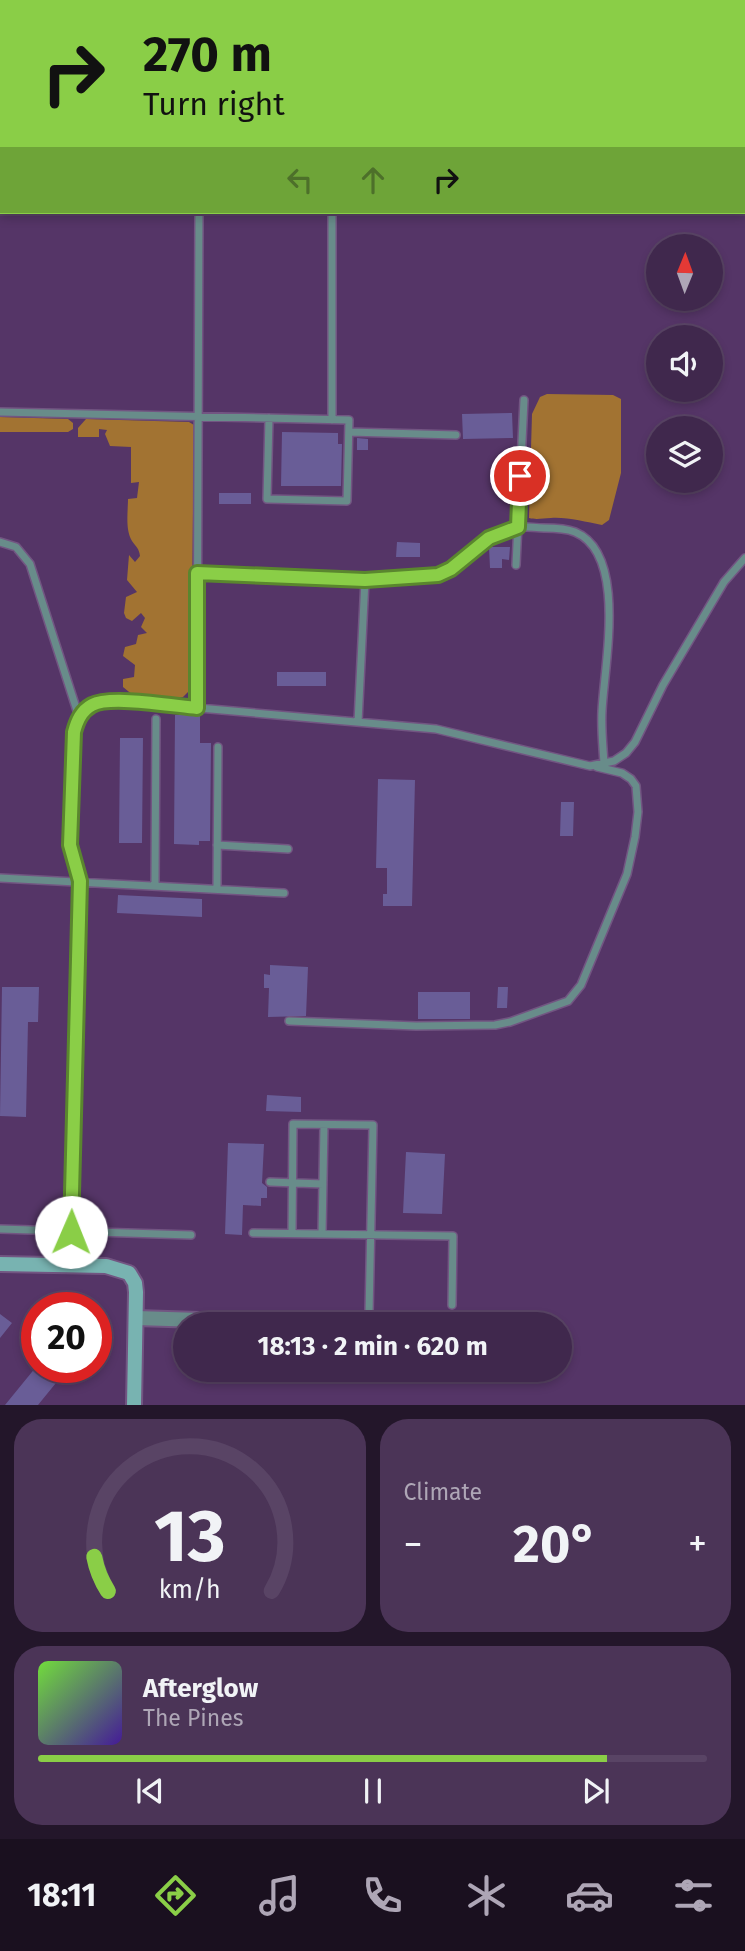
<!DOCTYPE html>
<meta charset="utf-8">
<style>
:root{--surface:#40284d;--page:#4b3457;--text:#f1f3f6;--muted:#aea6b6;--line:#594465;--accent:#8ace47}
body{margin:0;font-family:"Fira Sans",sans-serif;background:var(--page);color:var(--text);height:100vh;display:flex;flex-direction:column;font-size:26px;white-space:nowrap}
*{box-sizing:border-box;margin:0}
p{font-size:23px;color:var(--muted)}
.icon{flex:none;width:38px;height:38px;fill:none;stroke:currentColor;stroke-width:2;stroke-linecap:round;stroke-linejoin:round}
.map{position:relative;height:1405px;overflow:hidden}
.panel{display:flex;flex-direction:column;gap:14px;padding:14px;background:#23162a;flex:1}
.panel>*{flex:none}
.guide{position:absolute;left:0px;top:0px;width:746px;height:214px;box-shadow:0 4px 10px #0003,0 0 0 2px var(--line);background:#8ace47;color:#111;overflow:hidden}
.needle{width:46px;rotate:1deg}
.controls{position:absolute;left:646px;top:234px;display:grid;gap:14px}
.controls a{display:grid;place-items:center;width:77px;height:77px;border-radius:50%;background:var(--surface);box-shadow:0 4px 10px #0003,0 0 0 2px var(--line);font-size:35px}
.speed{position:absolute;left:21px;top:1292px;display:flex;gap:14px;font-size:35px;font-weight:700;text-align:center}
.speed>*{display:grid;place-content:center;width:91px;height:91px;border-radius:50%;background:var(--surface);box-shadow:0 4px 10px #0003,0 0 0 2px var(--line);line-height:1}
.speed .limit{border:10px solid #d22;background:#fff;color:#111}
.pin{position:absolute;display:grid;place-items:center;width:60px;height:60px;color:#fff;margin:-30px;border:4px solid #fff;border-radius:50%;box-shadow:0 2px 7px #0007}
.me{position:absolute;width:77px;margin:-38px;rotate:1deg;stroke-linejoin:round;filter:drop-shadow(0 0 5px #0008)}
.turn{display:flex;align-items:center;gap:24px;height:147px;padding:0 28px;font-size:32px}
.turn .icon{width:91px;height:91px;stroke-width:2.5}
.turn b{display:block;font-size:49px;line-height:60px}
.lanes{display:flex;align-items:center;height:66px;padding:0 28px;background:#0003;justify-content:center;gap:35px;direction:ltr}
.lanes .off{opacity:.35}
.big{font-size:52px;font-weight:700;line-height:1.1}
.panel .card{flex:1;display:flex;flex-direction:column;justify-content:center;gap:10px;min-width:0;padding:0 24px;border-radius:28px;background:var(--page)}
.panel .dial{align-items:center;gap:0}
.dial svg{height:182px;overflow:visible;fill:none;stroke:var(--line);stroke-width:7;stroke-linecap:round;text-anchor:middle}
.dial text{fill:var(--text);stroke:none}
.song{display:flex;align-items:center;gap:21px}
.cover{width:84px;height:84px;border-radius:10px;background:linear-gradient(135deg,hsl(100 70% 55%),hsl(260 70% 35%))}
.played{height:7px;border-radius:4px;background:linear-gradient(90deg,var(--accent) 85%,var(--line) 85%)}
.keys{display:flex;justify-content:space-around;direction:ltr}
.heat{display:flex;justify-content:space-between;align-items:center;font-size:38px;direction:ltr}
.panel .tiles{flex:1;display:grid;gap:14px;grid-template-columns:1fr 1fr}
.card:last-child{grid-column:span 2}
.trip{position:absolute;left:173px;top:1312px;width:399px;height:70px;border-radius:35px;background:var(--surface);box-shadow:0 4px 10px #0003,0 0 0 2px var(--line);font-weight:700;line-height:70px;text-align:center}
.tabs{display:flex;height:112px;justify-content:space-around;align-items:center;background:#1a101f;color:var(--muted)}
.tabs .icon{width:49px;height:49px}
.tabs .current{color:var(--accent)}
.tabs b{font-size:32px;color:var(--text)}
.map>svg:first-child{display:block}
.forest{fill:#a27332}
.building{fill:#695d97}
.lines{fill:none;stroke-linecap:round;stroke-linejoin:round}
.lane-casing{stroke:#725582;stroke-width:10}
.street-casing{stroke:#725582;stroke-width:18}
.secondary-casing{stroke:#725582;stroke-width:18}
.lane{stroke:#688c8a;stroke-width:7}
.street{stroke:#688c8a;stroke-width:14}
.secondary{stroke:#78b3b1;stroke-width:14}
.route-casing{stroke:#5a862e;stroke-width:18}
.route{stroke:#8ace47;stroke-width:12}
</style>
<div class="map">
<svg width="745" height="1405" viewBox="0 0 745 1405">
<rect width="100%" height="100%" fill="#553567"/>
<path class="forest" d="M547,394l66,1 8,4v74l-12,47 -7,5c-17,-3 -34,-8 -51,-7 -9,0 -13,2 -22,0l3,-104 8,-17z
M0,417l68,2 5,4v6l-5,3h-68z
M86,419l103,3 5,3 -3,264 -8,8 -14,2 -35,-3 -11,-9v-8l11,-2 1,-12 -12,-9 2,-9 11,-3 2,-9 9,-2 -6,-6 4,-9 -4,-5 -9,8 -6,-3 -2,-5 2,-16 11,-5 -10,-12 2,-25 6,7 5,-6c-1,-8 -4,-9 -8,-15 -7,-11 -4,-30 -4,-42l9,-1 2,-16 -8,1v-36l-21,-1 -5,-12 2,-4 -8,-1v8h-21v-9z"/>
<path class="building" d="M512,413l1,25 -50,1 -1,-25z
M282,432l56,1v11h4l-1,42h-60z
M357,438l11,1v11h-11z
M219,493h32v11h-32z
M397,542l23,1v14h-24z
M489,547h21l-1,13 -7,-1v9h-12z
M277,672h49v14h-49z
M175,715h25v28h11l-1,98h-11v4l-25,-1z
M120,738h23l-1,105h-23z
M378,779l37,1 -3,126h-29v-12h4v-26h-11z
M561,802h13l-1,34h-13z
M118,895l84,4v18l-85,-4z
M270,965l38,2 -2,49 -38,1 1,-29h-5v-14l6,1z
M2,987h37l-1,35h-10l-2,95 -26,-1z
M498,987h10l-1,21h-10z
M418,992h52v27h-52z
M267,1095l34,2v15l-35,-1z
M228,1143l36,1 -2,39 5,4v11h-6v8l-18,-1 -1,30 -17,-1z
M406,1152l39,2 -3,60 -39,-1z
M0,1314l12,9 -12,15z
M36,1367h33l-31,38h-33z"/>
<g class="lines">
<g class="lane-casing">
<path id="lane" d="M225,0l1,2
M42,2v-2
M258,2l2,-2
M0,12h2
M0,412c116,2 233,6 349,8l-2,81 -80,-2 2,-81
M332,420v-208
M349,432l107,3
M0,542l16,5 14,17 49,153
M516,565l8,-165
M197,574c64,1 128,8 192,5 15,-1 32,0 47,-3 30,-7 47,-44 81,-49 9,-1 18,1 27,1 10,0 21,0 31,4 53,22 29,134 27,179 -1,18 1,35 2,53
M197,708l2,-496
M358,722l7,-142
M217,845l71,4
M0,878l284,15
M155,885l1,-166
M217,889l1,-142
M289,1021l127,5 79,-1 15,-3 58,-21 13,-16 46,-111 8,-37 3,-25 -2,-26 -5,-7 -9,-6 -25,-6
M270,1182l53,2
M0,1229l191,6
M71,1232l9,-351 -10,-36 4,-113c5,-19 15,-28 34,-32l328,29 154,37 24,-5 12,-8 9,-11 28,-57 61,-103 21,-24
M253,1233l200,3 -1,69
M292,1233l1,-109 80,1 -4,189 -6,7 -7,3
M322,1234l2,-109"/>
</g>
<g class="street-casing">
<path id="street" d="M136,1318l220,7"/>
</g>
<g class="secondary-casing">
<path id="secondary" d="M0,1264l106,2 23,7 6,10 1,9 -2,113"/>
</g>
<use href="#lane" class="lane"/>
<use href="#street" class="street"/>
<use href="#secondary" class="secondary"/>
</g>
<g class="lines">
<g class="route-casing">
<path id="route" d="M71,1232l9,-351 -10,-36 4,-113c3,-11 7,-21 18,-27 18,-10 82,1 105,3v-135l168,7 73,-5 13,-6 38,-31 29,-11 2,-51"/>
</g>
<use href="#route" class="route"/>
</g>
</svg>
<div class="controls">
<a><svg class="needle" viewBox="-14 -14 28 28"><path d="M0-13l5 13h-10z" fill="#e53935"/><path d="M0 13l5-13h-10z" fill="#aea6b6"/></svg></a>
<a><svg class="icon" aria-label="sound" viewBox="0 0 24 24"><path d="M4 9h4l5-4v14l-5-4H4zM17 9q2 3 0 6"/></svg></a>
<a><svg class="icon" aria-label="layers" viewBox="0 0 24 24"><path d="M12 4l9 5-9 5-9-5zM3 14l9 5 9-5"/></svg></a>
</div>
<div class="speed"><div class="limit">20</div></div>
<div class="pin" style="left:520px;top:476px;background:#d93025"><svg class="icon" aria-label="arrive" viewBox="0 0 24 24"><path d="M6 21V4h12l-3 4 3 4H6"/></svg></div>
<svg class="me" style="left:71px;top:1232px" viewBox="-20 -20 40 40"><circle r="19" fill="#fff"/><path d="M0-13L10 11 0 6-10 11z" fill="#8ace47"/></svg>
<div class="trip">18:13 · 2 min · 620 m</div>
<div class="guide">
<div class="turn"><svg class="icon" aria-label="right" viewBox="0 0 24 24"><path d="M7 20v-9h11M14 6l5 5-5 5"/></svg><div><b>270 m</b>Turn right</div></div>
<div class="lanes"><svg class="icon off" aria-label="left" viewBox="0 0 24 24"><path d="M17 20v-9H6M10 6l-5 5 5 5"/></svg><svg class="icon off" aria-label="ahead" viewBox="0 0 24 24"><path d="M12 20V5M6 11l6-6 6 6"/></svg><svg class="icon" aria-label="right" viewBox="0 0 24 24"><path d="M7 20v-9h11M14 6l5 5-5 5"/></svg></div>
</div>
</div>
<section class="panel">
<div class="tiles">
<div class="card dial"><svg viewBox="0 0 100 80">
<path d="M14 69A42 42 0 1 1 86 69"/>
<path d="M14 69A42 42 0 0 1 8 54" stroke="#8ace47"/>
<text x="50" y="56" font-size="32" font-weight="700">13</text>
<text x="50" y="72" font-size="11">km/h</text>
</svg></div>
<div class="card"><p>Climate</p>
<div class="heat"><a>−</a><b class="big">20°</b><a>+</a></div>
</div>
<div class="card">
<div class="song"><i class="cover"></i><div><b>Afterglow</b><p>The Pines</p></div></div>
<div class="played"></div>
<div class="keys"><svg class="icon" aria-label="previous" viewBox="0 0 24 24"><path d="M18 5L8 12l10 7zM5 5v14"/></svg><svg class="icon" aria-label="pause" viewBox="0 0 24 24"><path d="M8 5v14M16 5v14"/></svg><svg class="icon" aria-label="next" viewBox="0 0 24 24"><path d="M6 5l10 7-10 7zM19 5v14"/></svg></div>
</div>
</div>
</section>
<nav class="tabs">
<b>18:11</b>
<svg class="icon current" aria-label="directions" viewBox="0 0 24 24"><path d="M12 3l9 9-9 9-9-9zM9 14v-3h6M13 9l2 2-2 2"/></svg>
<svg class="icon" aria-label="music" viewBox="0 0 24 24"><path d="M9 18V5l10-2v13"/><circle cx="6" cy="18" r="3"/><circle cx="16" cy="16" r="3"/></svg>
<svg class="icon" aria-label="phone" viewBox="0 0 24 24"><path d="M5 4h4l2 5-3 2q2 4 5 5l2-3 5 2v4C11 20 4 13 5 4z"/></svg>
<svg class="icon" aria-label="climate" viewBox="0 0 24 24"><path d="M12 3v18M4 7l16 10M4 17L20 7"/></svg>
<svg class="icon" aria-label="car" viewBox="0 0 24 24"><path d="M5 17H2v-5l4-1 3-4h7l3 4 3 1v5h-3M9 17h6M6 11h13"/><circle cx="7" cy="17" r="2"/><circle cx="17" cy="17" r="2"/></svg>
<svg class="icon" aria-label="filters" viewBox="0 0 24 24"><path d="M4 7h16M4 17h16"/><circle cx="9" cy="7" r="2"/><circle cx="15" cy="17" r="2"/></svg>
</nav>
